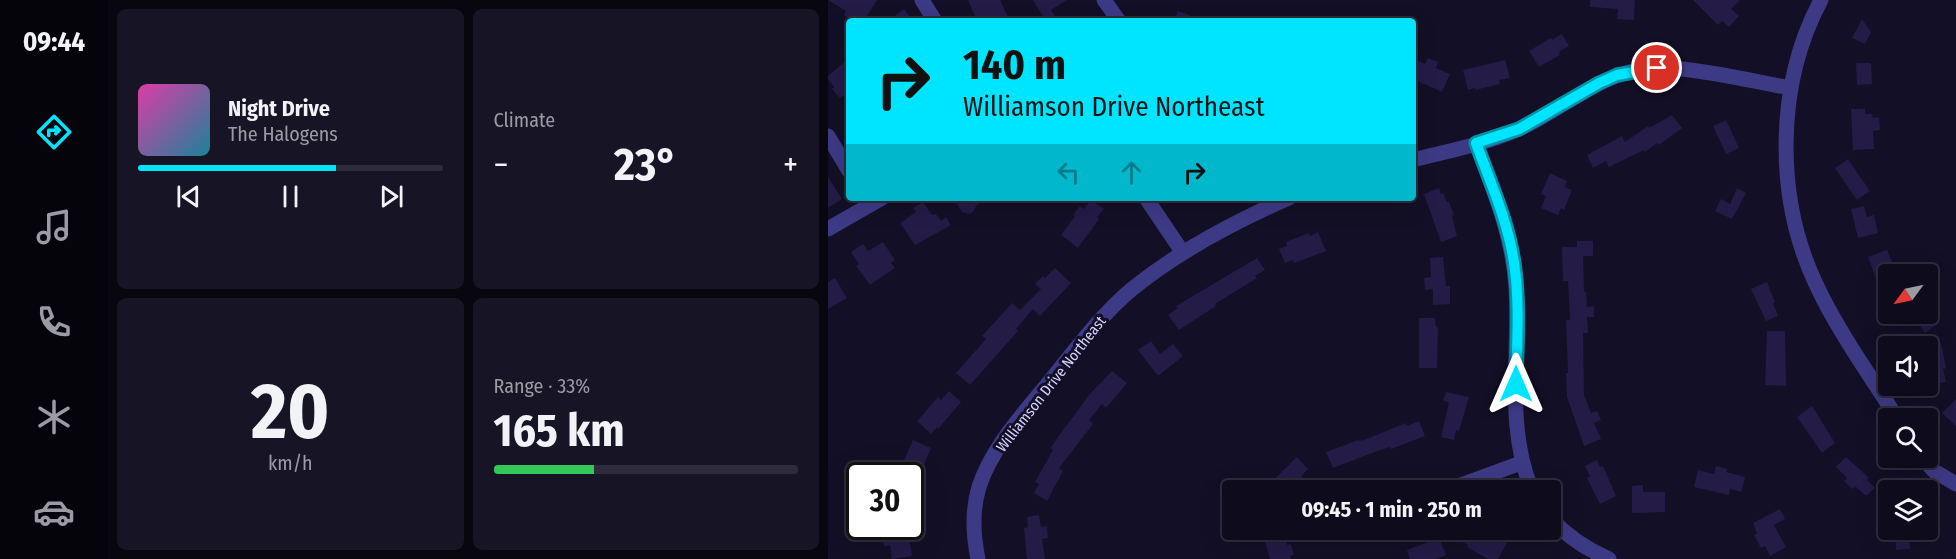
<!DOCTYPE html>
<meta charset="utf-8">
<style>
:root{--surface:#0e0b1c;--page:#171425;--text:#f1f3f6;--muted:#9b9ba3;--line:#2e2b3b;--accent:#00e5ff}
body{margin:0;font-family:"Fira Sans Condensed",sans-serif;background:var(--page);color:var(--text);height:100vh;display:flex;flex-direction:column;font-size:22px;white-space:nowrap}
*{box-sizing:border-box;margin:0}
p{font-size:20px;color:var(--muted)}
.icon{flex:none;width:33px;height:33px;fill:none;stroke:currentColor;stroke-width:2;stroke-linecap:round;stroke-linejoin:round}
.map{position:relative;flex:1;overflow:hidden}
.details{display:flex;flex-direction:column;gap:9px;padding:9px;background:#08060f;width:720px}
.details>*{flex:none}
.guide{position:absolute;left:18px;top:18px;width:570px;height:183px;border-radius:6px;box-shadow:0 6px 24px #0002,0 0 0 2px var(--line);background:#00e5ff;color:#111;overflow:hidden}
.needle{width:39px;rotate:237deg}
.fabs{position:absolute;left:1050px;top:264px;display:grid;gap:12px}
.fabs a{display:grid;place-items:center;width:60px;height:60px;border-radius:6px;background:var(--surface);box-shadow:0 6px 24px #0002,0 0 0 2px var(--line);font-size:30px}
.speed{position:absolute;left:18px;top:462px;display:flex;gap:12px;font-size:30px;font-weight:700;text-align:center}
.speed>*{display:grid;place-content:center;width:78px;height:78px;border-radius:50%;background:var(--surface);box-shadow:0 6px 24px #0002,0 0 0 2px var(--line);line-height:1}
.speed .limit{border:3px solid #111;border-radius:9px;background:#fff;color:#111}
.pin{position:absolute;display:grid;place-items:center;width:51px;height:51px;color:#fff;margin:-26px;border:3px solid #fff;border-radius:50%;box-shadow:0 2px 6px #0007}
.me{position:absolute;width:66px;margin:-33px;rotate:0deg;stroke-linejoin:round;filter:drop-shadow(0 0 4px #0008)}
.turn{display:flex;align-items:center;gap:21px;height:126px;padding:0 18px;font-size:27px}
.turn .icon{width:78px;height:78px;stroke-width:2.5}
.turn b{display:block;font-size:42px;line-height:51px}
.lanes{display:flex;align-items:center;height:57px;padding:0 18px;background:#0003;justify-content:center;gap:30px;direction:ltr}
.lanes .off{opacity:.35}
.big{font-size:45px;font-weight:700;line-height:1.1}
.details .tile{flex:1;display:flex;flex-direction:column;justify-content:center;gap:9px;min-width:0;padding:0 21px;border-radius:9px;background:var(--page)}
.details .dial{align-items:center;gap:0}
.dial b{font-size:78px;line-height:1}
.song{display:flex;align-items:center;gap:18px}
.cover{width:72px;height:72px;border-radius:9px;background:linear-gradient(135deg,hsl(320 70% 55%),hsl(190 70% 35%))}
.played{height:6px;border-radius:3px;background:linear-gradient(90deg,var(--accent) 65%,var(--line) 65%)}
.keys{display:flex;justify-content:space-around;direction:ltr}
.heat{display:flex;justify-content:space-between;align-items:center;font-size:33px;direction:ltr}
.charge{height:9px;border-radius:4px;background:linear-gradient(90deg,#34c759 33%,var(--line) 0)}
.details .tiles{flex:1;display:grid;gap:9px;grid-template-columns:repeat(2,1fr)}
.trip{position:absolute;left:394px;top:480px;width:339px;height:60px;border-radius:6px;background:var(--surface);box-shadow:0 6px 24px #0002,0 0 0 2px var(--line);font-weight:700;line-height:60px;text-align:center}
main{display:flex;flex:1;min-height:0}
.menu{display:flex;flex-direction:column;width:108px;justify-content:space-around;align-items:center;background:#06040b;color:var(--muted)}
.menu .icon{width:42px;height:42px}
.menu .on{color:var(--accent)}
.menu b{font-size:27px;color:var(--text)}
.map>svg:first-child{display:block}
.building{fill:#241b47}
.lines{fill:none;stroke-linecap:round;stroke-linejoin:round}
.minor{stroke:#3d3a85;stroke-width:15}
.route-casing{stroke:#0095a6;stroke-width:15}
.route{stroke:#00e5ff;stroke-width:10}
.labels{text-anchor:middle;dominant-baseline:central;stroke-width:6;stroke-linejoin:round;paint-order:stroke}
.street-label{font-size:15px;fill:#d9d4ff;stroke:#130f26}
</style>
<main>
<nav class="menu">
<b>09:44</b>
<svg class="icon on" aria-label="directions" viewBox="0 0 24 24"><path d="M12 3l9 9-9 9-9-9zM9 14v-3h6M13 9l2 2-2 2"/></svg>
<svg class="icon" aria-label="music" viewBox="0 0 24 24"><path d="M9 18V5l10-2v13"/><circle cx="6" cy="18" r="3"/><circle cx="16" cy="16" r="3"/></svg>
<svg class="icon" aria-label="phone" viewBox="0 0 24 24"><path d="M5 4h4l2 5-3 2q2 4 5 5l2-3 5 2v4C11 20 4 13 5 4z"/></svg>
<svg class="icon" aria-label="climate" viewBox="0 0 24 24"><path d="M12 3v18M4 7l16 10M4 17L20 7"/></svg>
<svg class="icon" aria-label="car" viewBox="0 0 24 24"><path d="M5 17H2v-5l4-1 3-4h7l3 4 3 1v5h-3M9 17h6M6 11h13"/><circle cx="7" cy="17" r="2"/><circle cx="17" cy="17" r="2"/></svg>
</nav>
<section class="details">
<div class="tiles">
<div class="tile">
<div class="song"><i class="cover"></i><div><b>Night Drive</b><p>The Halogens</p></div></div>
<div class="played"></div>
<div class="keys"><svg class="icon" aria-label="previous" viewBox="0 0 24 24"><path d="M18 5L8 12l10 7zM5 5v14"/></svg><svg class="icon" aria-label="pause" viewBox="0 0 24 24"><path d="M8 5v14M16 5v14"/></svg><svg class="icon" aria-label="next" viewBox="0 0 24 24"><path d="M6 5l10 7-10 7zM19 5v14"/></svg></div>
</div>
<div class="tile"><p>Climate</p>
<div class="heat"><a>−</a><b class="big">23°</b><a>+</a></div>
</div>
<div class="tile dial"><b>20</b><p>km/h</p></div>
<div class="tile"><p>Range · 33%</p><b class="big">165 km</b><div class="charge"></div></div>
</div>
</section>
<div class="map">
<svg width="1128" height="559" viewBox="0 0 1128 559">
<rect width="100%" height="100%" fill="#130f26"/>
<path class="building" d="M0,0h49l-13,21h-11l-9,-6 2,-4z
M140,0h32l8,17 -9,4h-22z
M205,0h34l-16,10 7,11h-12z
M762,0h45l-1,20 -17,-1 1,-10 -28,-2z
M865,0h47l-9,9 8,7 -10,11 -7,-6 -4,4z
M76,9l9,12h-25z
M350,11l25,9v1h-29z
M1034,19l9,13 -6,12 -13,-6z
M734,34l7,12 -10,6 1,3 -21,12 -10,-16 22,-13 1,2z
M21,58v33l-9,7 -8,-9 2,-2 -6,-8v-3z
M585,58l12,6 3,-6 10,4 -2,6 14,6 -8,18 -29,-13z
M677,60l5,18 -11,2 1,4 -25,6v-2l-7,2 -5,-20z
M1028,63h15l1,21 -15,1z
M1023,109h14v5h7l1,4 6,-1 1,13 -7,1 1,18 -21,1z
M844,115l10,13 -23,17 -2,-2 -12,9 -1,-2 -35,17 -3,-6 -13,7 -6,-13 35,-19 3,6 23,-16 1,2z
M898,120l13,28 -13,6 -13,-28z
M1020,159l22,32 -13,9 -22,-32z
M722,173l17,8 -2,6 7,3 -8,20 -3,-2 -3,7 -17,-7 5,-12 -5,-2z
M0,177l14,22 -14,9z
M611,188l2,6 2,-1 4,9h2l5,13 -2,1 5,20 -16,6 -17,-48z
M909,188l9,5 -14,26 -17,-8 6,-12 9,5z
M132,198h27l-11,8 -2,5 -4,3 -8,-2 -7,-11z
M263,200l13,9 -7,8 2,2 -21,29 -17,-13 14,-19 -2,-1 7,-9 4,3z
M95,202l9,13 4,-1 5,7 5,-4 5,8 -36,20 -15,-22 16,-11 -3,-4z
M1036,206l3,11 7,-2 4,18 -20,5 -7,-29z
M490,232l8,19 -32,12 -1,-3 -8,3 -6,-14 8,-3 -1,-4 23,-9 1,3z
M749,241h16v15h-10l1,36 2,-1 1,16 7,-1v11h-7l1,16h-5l1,62 7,18 6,-2 4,9 -7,3 7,16 -17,7 -17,-49 -1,-24h2l-2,-53h4l-2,-39h-5l-1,-34h15z
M55,242l12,18 -4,3 4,5 -25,17 -14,-19 3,-2 -8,-12 12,-8 5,7z
M1059,250l10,24h-9v14l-7,3 -13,-34z
M615,257l3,29h4v18l-17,1v-16l-8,1 -1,-12 7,-1 -1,-19z
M429,258l8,12 -10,6 2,2 -42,26 1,2 -37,24 -11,-15 10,-7 -2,-2z
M227,268l16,15 -31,33 -7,-7 -17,20 2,2 -48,54 -14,-12 30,-34 -4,-3 30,-33 8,7 21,-21 -6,-5 8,-8 2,2z
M7,278l12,20 -19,11v-27z
M939,282l8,20 -2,1 5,13 -12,5 -15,-32z
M1084,314h21l6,9 -14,10z
M591,318h16l1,9h2l-1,41h-18z
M939,331h18l1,55 -21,-1z
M323,341l9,13 13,-10 10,12 -25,20 -20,-26z
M1113,343l5,25 -3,1 3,13 -17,4 -1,-40z
M284,371l15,12 -21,25 -4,-4 -13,16 4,4 -34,44 4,3 -16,30 -13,-8 5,-9 -4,-2 18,-32 -3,-2 39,-53z
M121,391l12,11 -23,27 -1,-2 -6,7 -14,-13 21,-24 3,3z
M618,392l23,5 -10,34 -3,-1 -2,10 -13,-3 8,-35 -6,-1z
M1128,399v27l-14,-13z
M984,406l23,37 -13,10 -25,-36z
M591,421l6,15 -34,13 -1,-2 -10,3 -47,18 -7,-16 32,-12 1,1 5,-1 42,-17 1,3z
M85,440l18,8 -12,28h-22z
M469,457l11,12 -7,7 2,2 -13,12h-27z
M1018,457l23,21 -2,2 8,8 -9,8 -11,-10 -3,3 -8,-8 3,-3 -11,-11z
M769,460l3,7 3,-1 13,30 -16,8 -13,-26 3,-2 -5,-10z
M888,466l11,3 -1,3 19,5 -4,15 -11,-3 -1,6 -35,-8 4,-17 16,4z
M815,485v7h22v20l-33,1v-27z
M952,509l5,10 -11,6 12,22 -16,9 -5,-10 -4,2 -7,-13 3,-1 -4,-11z
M211,515l2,12 6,-1 1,12 -6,1 3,20h-18l-3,-31 4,-1 -1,-10z
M59,526h20l5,30 -20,3 -2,-14 -6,1 -2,-11 6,-1z
M441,530h14l4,15 4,-1 3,11 -4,1 1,3h-21l-6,-21 7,-2z
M637,530h22l10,5 -2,2 12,6 -9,16h-10l-21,-12 1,-2 -9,-5z
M1067,530h14l1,19 -14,1z
M611,538l7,17 -11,4h-25l-3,-9z"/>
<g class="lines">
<path class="minor" d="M94,0l13,21
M276,0l15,21
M993,0c-45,84 -46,196 -6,282 22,48 54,92 82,136
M0,136l21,35
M648,143c18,48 37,94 40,145 4,67 -11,139 16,202
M585,160c35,-9 73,-16 106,-31 40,-18 74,-50 118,-59 42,-8 111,11 154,18
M318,198l37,55
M0,229l54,-31
M1094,458l12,13 22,13
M619,490l74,-27
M723,519c17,18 35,30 58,40
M150,559c-5,-24 -6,-49 1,-72 13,-40 45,-74 71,-106 26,-32 50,-65 82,-92 47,-38 102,-67 157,-91"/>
</g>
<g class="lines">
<g class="route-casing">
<path id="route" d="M688,384c1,-40 4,-82 -2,-121 -6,-42 -24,-81 -38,-120l43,-14 80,-46 18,-8 40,-7"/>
</g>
<use href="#route" class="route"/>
</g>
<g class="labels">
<g class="street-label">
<text transform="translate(223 384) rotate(-52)">Williamson Drive Northeast</text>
</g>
</g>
</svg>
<div class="fabs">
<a><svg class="needle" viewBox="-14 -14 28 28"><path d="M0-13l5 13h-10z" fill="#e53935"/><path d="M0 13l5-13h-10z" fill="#9b9ba3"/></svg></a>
<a><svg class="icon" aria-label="sound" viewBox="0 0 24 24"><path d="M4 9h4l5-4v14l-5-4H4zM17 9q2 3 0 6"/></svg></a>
<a><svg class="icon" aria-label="search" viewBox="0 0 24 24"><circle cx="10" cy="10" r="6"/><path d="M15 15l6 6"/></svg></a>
<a><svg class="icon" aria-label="layers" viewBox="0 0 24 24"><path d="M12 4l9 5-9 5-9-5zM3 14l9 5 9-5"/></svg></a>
</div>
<div class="speed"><div class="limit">30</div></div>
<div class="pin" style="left:829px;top:68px;background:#d93025"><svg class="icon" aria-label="arrive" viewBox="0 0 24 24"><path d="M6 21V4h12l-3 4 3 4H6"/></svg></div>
<svg class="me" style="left:688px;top:384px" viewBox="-20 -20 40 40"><path d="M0-17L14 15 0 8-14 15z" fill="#00e5ff" stroke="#fff" stroke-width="4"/></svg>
<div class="trip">09:45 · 1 min · 250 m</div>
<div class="guide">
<div class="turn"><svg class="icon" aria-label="right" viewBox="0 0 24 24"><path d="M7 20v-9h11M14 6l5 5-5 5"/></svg><div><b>140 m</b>Williamson Drive Northeast</div></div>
<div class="lanes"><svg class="icon off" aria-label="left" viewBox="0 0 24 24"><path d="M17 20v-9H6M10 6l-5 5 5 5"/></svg><svg class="icon off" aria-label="ahead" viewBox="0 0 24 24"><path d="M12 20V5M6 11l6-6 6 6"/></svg><svg class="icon" aria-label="right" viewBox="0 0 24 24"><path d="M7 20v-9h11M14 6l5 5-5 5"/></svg></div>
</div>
</div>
</main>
